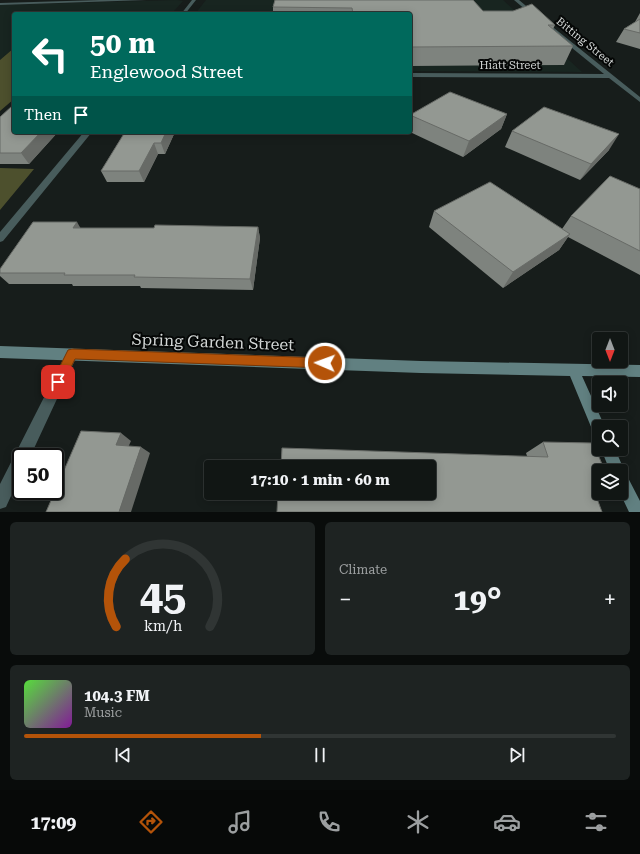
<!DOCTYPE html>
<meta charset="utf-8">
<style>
:root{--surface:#111614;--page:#1e2322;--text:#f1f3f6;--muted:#9c9fa0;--line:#303534;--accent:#b45309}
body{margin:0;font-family:"Roboto Serif",serif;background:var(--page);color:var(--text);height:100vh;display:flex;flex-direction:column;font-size:15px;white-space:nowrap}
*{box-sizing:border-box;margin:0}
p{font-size:13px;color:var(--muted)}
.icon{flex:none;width:22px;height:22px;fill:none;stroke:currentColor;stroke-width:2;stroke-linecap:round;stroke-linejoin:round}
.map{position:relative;height:512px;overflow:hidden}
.details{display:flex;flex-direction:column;gap:10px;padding:10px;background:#090c0b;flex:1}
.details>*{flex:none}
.guide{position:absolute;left:12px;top:12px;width:400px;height:122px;border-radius:4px;box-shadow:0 2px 10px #0003,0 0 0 1px var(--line);background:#00695c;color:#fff;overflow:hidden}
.needle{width:26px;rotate:180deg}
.controls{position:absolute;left:592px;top:332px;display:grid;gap:8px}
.controls a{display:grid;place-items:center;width:36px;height:36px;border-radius:4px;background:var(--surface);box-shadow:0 2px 10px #0003,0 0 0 1px var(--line);font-size:20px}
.speed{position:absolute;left:12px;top:448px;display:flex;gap:8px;font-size:20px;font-weight:700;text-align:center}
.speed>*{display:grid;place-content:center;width:52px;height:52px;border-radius:50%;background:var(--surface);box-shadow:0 2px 10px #0003,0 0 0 1px var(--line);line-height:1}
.speed .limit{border:2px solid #111;border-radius:6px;background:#fff;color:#111}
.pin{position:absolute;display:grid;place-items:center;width:34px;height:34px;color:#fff;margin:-17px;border-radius:8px;box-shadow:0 2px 6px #0006}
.me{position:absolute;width:44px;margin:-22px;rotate:272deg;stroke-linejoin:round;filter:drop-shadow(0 0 3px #0008)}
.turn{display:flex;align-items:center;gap:14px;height:84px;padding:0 12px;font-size:18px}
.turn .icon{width:52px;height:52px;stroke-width:2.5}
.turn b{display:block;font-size:28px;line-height:34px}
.then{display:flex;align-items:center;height:38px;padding:0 12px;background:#0003;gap:8px;font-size:15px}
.big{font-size:30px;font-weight:700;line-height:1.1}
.details .widget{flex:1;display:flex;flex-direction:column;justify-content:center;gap:6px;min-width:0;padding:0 14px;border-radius:6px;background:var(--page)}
.details .dial{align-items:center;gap:0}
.dial svg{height:104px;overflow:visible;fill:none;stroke:var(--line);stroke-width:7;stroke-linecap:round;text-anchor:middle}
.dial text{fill:var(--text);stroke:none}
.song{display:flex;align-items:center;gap:12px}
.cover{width:48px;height:48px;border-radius:6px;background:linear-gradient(135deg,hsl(110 70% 55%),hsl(290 70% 35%))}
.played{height:4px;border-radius:2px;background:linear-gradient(90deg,var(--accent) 40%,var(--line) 40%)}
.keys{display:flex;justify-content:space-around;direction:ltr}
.heat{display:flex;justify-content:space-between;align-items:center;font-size:22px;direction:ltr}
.details .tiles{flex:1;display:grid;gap:10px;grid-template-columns:1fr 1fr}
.widget:last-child{grid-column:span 2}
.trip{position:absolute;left:204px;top:460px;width:232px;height:40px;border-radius:4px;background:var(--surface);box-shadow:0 2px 10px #0003,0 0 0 1px var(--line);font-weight:700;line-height:40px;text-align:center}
.dock{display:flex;height:64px;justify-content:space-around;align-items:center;background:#070908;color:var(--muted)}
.dock .icon{width:28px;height:28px}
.dock .selected{color:var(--accent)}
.dock b{font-size:18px;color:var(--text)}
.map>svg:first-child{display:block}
.built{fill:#182520}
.forest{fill:#4d502d}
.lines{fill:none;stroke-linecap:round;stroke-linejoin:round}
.street{fill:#485c5c;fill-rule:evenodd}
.secondary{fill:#618081;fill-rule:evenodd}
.wall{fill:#7e837e}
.shaded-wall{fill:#676a66}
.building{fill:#939892;stroke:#676a66}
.route{fill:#b45309;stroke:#753606}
.labels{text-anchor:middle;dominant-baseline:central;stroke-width:4;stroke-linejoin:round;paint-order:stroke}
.far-street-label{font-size:11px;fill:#d3d7d6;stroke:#050706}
.near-street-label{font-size:16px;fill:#d3d7d6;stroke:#050706}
</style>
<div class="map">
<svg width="640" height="512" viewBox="0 0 640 512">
<rect width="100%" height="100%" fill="#171d1b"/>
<path class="built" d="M177,0l6,1 -9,10h-117l-4,3h-39v34l-14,12v-55z
M206,0h297l79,72 -172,-1v-57h-215z"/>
<path class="forest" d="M57,11h57l-3,3h-58z
M14,48v51l-14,12v-51z
M0,168l34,1 -34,41z"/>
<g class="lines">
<path class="street" d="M100,0h47l-147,5v-2z
M192,0h4l-11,14h-4z
M514,0h5l18,15 -4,1z
M545,24h4l91,73v5l-31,-24 -199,-1v-4l194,1 -59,-48z
M84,132h8l-89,109 -3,1v-10z
M72,348l4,2 2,4 -2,4 -46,99h-9v17l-15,33 -6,2v-25l68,-134z"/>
<path class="secondary" d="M0,346l421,15 219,4v12l-58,-1 23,51h-6v9l-5,-2 -24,-58 -149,-3 -421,-15z
M601,449h14l10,23 15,29v11h-11l-9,-19 1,-22h-11z"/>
</g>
<path class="wall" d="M275,0l280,25 -2,4 20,17 -9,19 -154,1v-52h-137v-7z
M640,13v36l-24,-7 8,-13 11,-7z
M507,114l-6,15 -38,28 -53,-25v-17z
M0,117l14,15h44l-29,32h-29z
M512,131l97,19 -29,30 -75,-33z
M125,132h50l-10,22h-7l-14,28h-37l-6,-11z
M640,189v86l-72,-38 -9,13 -56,38 -74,-61 5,-16 128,18 9,-13z
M258,227l2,11 -7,52 -112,-2 -1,-2h-67l-1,-2h-63l-9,-8v-7l81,-41h73z
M543,442l56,29v19l-5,2 -67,-36 -1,-3z"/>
<path class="shaded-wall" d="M507,114l-6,15 -38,28 6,-16z
M41,132h17l-29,32 -8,-11z
M166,132h9l-10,22 -4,-11z
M619,134l-10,16 -29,30 11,-16z
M154,143l4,11 -14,28 -5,-11z
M77,222l7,12 -11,-6z
M258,227l2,11 -7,52 -3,-11z
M570,234l-11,16 -56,38 10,-16z
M121,433l10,8 -5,11 -10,-7z
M141,447l9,6 -19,59h-12z"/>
<path class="building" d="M275,0h198l10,11h30l19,-7 23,21h-7l25,21 -163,1v-33h-57l-1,-6 -79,-1z
M640,19v14l-16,-4z
M450,92l57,22 -38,27 -59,-26z
M12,106h2v26h27l-20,21h-21v-36z
M544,107l75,27 -28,30 -79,-33z
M125,132h41l-5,11h-7l-15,28h-38z
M610,176l30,13v62l-69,-35z
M490,182l80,52 -57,38 -79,-61z
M33,222h44l-4,6h81l1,-3 103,2 -8,52 -116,-2 1,-2h-71l1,-2h-65v-4z
M81,431l40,2 -5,12 25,2 -22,65h-73z
M543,442l50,1 12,28h-6v15l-7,-1 10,27h-325l1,-19h151v-26h-148l1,-19 266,9z"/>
<path class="route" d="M72,349l253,9 4,1 2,4 -2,4 -4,1 -250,-9 -13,27 -4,2 -4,-2 -2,-4 16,-32z"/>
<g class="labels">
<g class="far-street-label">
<text transform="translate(585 42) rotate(39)">Bitting Street</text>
<text x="510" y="65">Hiatt Street</text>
</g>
<g class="near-street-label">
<text transform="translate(213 342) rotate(2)">Spring Garden Street</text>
</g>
</g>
</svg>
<div class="controls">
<a><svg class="needle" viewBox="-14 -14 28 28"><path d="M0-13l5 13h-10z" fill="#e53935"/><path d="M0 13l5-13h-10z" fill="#9c9fa0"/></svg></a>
<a><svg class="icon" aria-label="sound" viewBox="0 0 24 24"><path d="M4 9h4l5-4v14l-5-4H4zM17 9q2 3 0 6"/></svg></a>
<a><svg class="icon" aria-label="search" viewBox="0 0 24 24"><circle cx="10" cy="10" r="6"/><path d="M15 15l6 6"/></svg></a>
<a><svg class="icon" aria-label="layers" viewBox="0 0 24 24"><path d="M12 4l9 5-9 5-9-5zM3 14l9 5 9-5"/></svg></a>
</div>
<div class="speed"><div class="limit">50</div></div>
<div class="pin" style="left:58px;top:382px;background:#d93025"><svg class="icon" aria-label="arrive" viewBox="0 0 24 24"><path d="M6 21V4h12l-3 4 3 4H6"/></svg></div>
<svg class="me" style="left:325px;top:363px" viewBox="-20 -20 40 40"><circle r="17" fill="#b45309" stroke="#fff" stroke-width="3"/><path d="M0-11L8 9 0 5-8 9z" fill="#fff"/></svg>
<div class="trip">17:10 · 1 min · 60 m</div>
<div class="guide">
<div class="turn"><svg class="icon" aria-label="left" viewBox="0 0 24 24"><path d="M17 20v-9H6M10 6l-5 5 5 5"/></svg><div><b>50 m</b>Englewood Street</div></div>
<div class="then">Then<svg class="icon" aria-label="arrive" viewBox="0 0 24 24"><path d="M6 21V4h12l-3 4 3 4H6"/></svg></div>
</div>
</div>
<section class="details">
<div class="tiles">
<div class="widget dial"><svg viewBox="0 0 100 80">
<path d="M14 69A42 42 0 1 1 86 69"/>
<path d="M14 69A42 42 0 0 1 21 17" stroke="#b45309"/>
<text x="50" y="56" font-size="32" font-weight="700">45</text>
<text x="50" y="72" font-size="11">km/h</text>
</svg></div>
<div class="widget"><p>Climate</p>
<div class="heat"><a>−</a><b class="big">19°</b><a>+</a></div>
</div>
<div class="widget">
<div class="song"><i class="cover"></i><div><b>104.3 FM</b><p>Music</p></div></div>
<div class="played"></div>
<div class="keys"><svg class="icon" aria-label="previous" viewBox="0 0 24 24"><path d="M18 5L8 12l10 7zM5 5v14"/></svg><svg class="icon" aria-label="pause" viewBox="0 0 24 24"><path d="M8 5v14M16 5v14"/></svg><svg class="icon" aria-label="next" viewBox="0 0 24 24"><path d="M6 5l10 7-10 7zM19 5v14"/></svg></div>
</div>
</div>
</section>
<nav class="dock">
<b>17:09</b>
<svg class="icon selected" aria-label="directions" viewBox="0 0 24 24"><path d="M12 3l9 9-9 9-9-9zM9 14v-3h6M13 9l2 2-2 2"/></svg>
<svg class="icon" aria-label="music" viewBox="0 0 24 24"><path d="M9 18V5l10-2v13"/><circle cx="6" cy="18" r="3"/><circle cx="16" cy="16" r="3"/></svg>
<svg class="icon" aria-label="phone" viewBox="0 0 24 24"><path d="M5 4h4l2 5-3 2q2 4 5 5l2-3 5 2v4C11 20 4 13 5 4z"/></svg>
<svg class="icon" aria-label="climate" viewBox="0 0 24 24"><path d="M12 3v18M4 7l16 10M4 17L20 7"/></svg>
<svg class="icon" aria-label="car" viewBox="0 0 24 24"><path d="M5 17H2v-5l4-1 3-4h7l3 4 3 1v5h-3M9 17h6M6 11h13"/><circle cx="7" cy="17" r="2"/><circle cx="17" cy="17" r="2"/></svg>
<svg class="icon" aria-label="filters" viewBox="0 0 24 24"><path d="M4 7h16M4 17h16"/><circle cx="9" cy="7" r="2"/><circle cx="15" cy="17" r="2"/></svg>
</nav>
